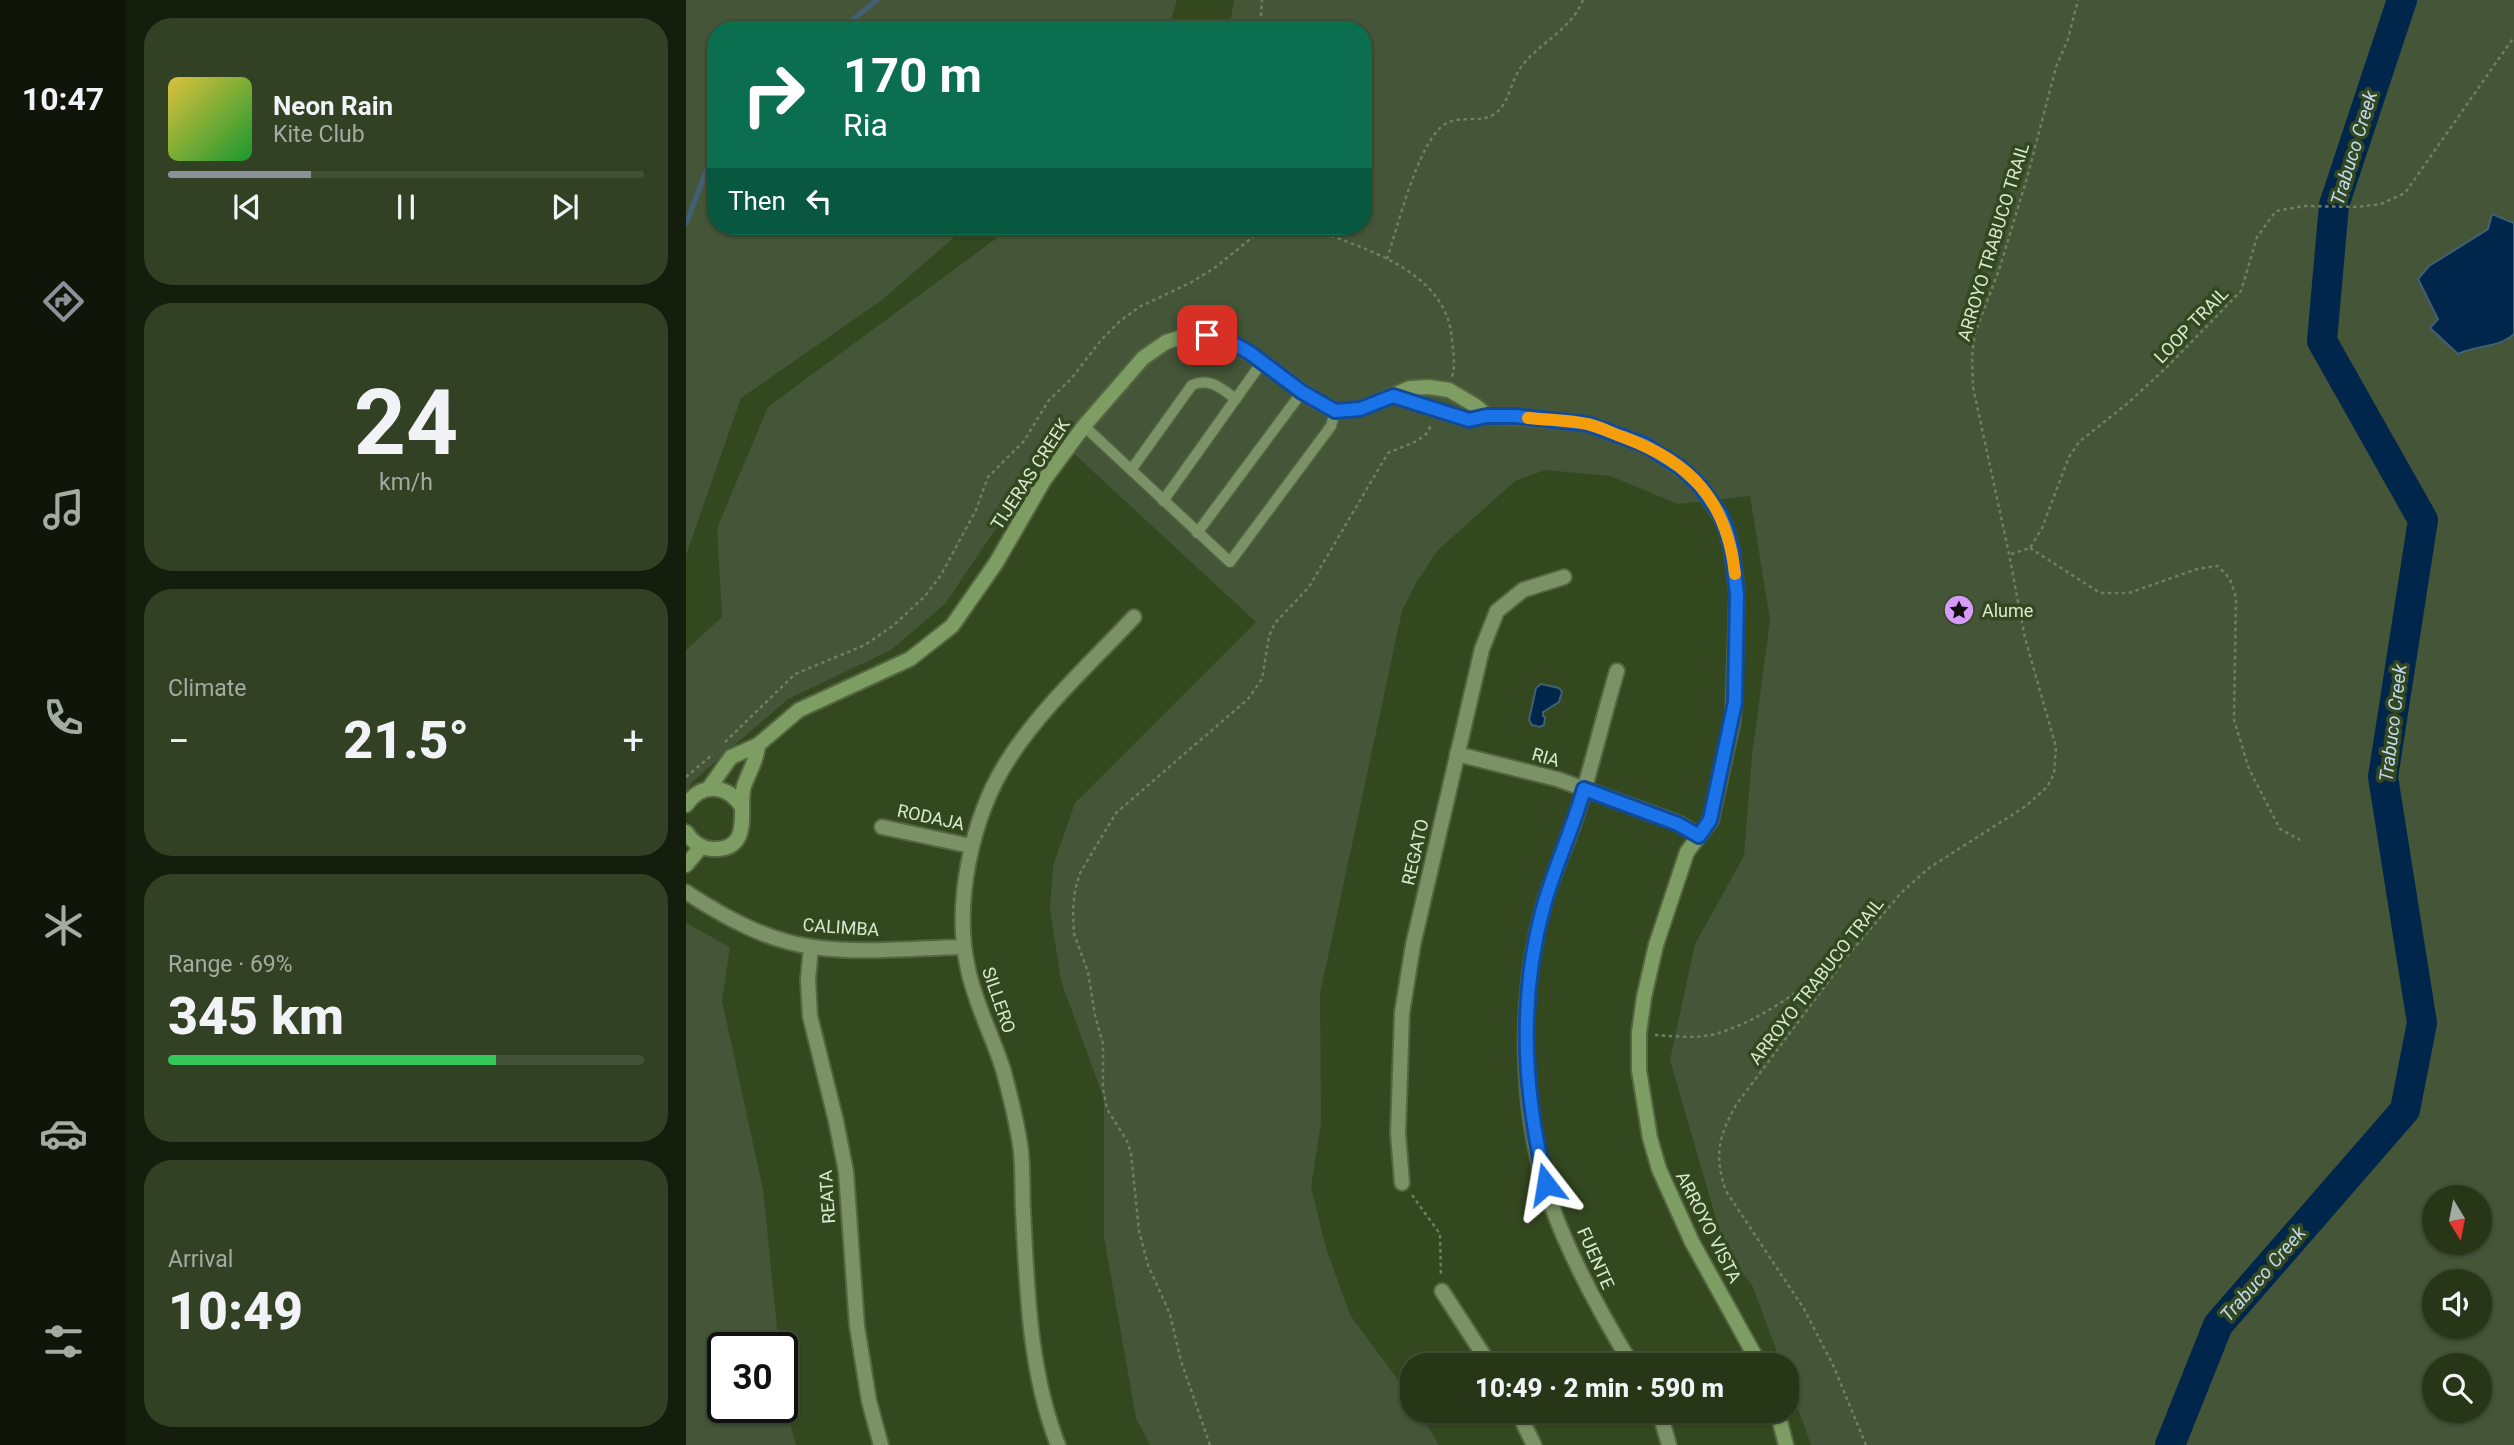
<!DOCTYPE html>
<meta charset="utf-8">
<style>
:root{--surface:#263617;--page:#324124;--text:#f1f3f6;--muted:#a4aba1;--line:#425036;--accent:#8c9099}
body{margin:0;font-family:Roboto,sans-serif;background:var(--page);color:var(--text);height:100vh;display:flex;flex-direction:column;font-size:26px;white-space:nowrap}
*{box-sizing:border-box;margin:0}
p{font-size:23px;color:var(--muted)}
.icon{flex:none;width:38px;height:38px;fill:none;stroke:currentColor;stroke-width:2;stroke-linecap:round;stroke-linejoin:round}
.map{position:relative;flex:1;overflow:hidden}
.panel{display:flex;flex-direction:column;gap:18px;padding:18px;background:#151e0d;width:560px}
.panel>*{flex:none}
.guide{position:absolute;left:21px;top:21px;width:665px;height:214px;border-radius:28px;box-shadow:0 2px 5px #0004,0 0 0 2px var(--line);background:#0b6e4f;color:#fff;overflow:hidden}
.needle{width:46px;rotate:170deg}
.fabs{position:absolute;left:1736px;top:1185px;display:grid;gap:14px}
.fabs a{display:grid;place-items:center;width:70px;height:70px;border-radius:50%;background:var(--surface);box-shadow:0 2px 5px #0004,0 0 0 2px var(--line);font-size:35px}
.speed{position:absolute;left:21px;top:1332px;display:flex;gap:14px;font-size:35px;font-weight:700;text-align:center}
.speed>*{display:grid;place-content:center;width:91px;height:91px;border-radius:50%;background:var(--surface);box-shadow:0 2px 5px #0004,0 0 0 2px var(--line);line-height:1}
.speed .limit{border:4px solid #111;border-radius:10px;background:#fff;color:#111}
.pin{position:absolute;display:grid;place-items:center;width:60px;height:60px;color:#fff;margin:-30px;border-radius:14px;box-shadow:0 4px 10px #0006}
.me{position:absolute;width:77px;margin:-38px;rotate:346deg;stroke-linejoin:round;filter:drop-shadow(0 0 5px #0008)}
.turn{display:flex;align-items:center;gap:24px;height:147px;padding:0 21px;font-size:32px}
.turn .icon{width:91px;height:91px;stroke-width:2.5}
.turn b{display:block;font-size:49px;line-height:60px}
.then{display:flex;align-items:center;height:66px;padding:0 21px;background:#0003;gap:14px;font-size:26px}
.big{font-size:52px;font-weight:800;line-height:1.1}
.panel .tile{flex:1;display:flex;flex-direction:column;justify-content:center;gap:10px;min-width:0;padding:0 24px;border-radius:28px;background:var(--page)}
.panel .dial{align-items:center;gap:0}
.dial b{font-size:91px;line-height:1}
.song{display:flex;align-items:center;gap:21px}
.cover{width:84px;height:84px;border-radius:10px;background:linear-gradient(135deg,hsl(50 70% 55%),hsl(130 70% 35%))}
.played{height:7px;border-radius:4px;background:linear-gradient(90deg,var(--accent) 30%,var(--line) 30%)}
.keys{display:flex;justify-content:space-around;direction:ltr}
.heat{display:flex;justify-content:space-between;align-items:center;font-size:38px;direction:ltr}
.charge{height:10px;border-radius:5px;background:linear-gradient(90deg,#34c759 69%,var(--line) 0)}
.trip{position:absolute;left:714px;top:1353px;width:399px;height:70px;border-radius:28px;background:var(--surface);box-shadow:0 2px 5px #0004,0 0 0 2px var(--line);font-weight:800;line-height:70px;text-align:center}
main{display:flex;flex:1;min-height:0}
.menu{display:flex;flex-direction:column;width:126px;justify-content:space-around;align-items:center;background:#0f1609;color:var(--muted)}
.menu .icon{width:49px;height:49px}
.menu .active{color:var(--accent)}
.menu b{font-size:32px;color:var(--text)}
.map>svg:first-child{display:block}
.green{fill:#455538;fill-rule:evenodd}
.water{fill:#00264b;stroke:#426073;stroke-width:2}
.lines{fill:none;stroke-linecap:round;stroke-linejoin:round}
.stream{stroke:#426073;stroke-width:5}
.river{stroke:#00264b;stroke-width:30}
.lane-casing{stroke:#546641;stroke-width:13}
.street-casing{stroke:#546641;stroke-width:18}
.secondary-casing{stroke:#546641;stroke-width:18}
.path{stroke:#6e805d;stroke-width:2.5;stroke-dasharray:3.5 3.5;stroke-linecap:butt}
.lane{stroke:#7a9266;stroke-width:10}
.street{stroke:#7a9266;stroke-width:14}
.secondary{stroke:#7e9d63;stroke-width:14}
.route-casing{stroke:#114b97;stroke-width:18}
.route{stroke:#1a73e8;stroke-width:12}
.slow{stroke:#f59e0b;stroke-width:12}
.labels{text-anchor:middle;dominant-baseline:central;stroke-width:7;stroke-linejoin:round;paint-order:stroke}
.street-label{font-size:18px;fill:#dbe8d0;stroke:#33481f}
.poi-label{font-size:18px;fill:#dbe8d0;stroke:#33481f;text-anchor:start}
.water-label{font-size:19px;font-style:italic;fill:#c2d9f4;stroke:#33481f}
</style>
<main>
<nav class="menu">
<b>10:47</b>
<svg class="icon active" aria-label="directions" viewBox="0 0 24 24"><path d="M12 3l9 9-9 9-9-9zM9 14v-3h6M13 9l2 2-2 2"/></svg>
<svg class="icon" aria-label="music" viewBox="0 0 24 24"><path d="M9 18V5l10-2v13"/><circle cx="6" cy="18" r="3"/><circle cx="16" cy="16" r="3"/></svg>
<svg class="icon" aria-label="phone" viewBox="0 0 24 24"><path d="M5 4h4l2 5-3 2q2 4 5 5l2-3 5 2v4C11 20 4 13 5 4z"/></svg>
<svg class="icon" aria-label="climate" viewBox="0 0 24 24"><path d="M12 3v18M4 7l16 10M4 17L20 7"/></svg>
<svg class="icon" aria-label="car" viewBox="0 0 24 24"><path d="M5 17H2v-5l4-1 3-4h7l3 4 3 1v5h-3M9 17h6M6 11h13"/><circle cx="7" cy="17" r="2"/><circle cx="17" cy="17" r="2"/></svg>
<svg class="icon" aria-label="filters" viewBox="0 0 24 24"><path d="M4 7h16M4 17h16"/><circle cx="9" cy="7" r="2"/><circle cx="15" cy="17" r="2"/></svg>
</nav>
<section class="panel">
<div class="tile">
<div class="song"><i class="cover"></i><div><b>Neon Rain</b><p>Kite Club</p></div></div>
<div class="played"></div>
<div class="keys"><svg class="icon" aria-label="previous" viewBox="0 0 24 24"><path d="M18 5L8 12l10 7zM5 5v14"/></svg><svg class="icon" aria-label="pause" viewBox="0 0 24 24"><path d="M8 5v14M16 5v14"/></svg><svg class="icon" aria-label="next" viewBox="0 0 24 24"><path d="M6 5l10 7-10 7zM19 5v14"/></svg></div>
</div>
<div class="tile dial"><b>24</b><p>km/h</p></div>
<div class="tile"><p>Climate</p>
<div class="heat"><a>−</a><b class="big">21.5°</b><a>+</a></div>
</div>
<div class="tile"><p>Range · 69%</p><b class="big">345 km</b><div class="charge"></div></div>
<div class="tile"><p>Arrival</p><b class="big">10:49</b></div>
</section>
<div class="map">
<svg width="1828" height="1445" viewBox="0 0 1828 1445">
<rect width="100%" height="100%" fill="#33481f"/>
<path class="green" d="M0,0h491l-9,30h-452v196h251l-85,74 -141,98 -55,157z
M548,0h1280v223c-26,-3 -74,40 -96,56l20,41 -8,8 38,20 39,-7 7,-7v1111h-703l-24,-67v-13h-5l-30,-80 -26,-32 -56,-193 25,-116 49,-88 8,-100 18,-136 -20,-124 -72,8 -68,-28 -65,-6 -30,11 -77,69 -22,33 -14,28 -82,383 1,129 -10,64 15,61 24,67 54,73 8,13v9l6,1 21,34h-289l-14,-27 -32,-181v-138l-43,-118 -11,-72 3,-43 22,-63 181,-181 -199,-184 -112,166 -54,46 -103,49 -97,84 -5,14v-147l36,-33 -5,-89 51,-121 245,-181h350v-196h-138l5,-6zM1748,1197h46v45h-46zM1748,1281h46v45h-46zM1748,1365h46v45h-46z
M0,923l44,24 -8,54 41,188 16,158 -56,1v59h59v-35l7,48 7,25h-110z"/>
<path class="water" d="M1806,214l22,9v111c-14,14 -39,11 -56,20l-28,-26 8,-9 -20,-40 11,-13 59,-37z
M855,684l18,4 3,4 -3,10 -16,10v4l2,1 -1,8 -4,2 -8,-2 -3,-5 7,-32z"/>
<g class="lines">
<path class="stream" d="M154,30l37,-30
M0,224l30,-79"/>
<path class="river" d="M1484,1445l48,-120 187,-215 17,-87 -39,-246 40,-257 -101,-179 12,-136 68,-205"/>
<g class="lane-casing">
<path id="lane" d="M398,426l146,136 101,-136 4,-15
M445,470l61,-85c18,-8 30,4 44,14
M477,501l99,-139
M511,533l105,-141"/>
</g>
<g class="street-casing">
<path id="street" d="M931,671c-13,44 -24,89 -37,133 -10,34 -26,66 -36,100 -26,92 -25,209 7,300 20,56 50,110 81,161
M771,754l100,25 121,44 21,13
M196,827l89,19
M0,892c38,25 81,49 127,55 49,7 101,1 150,0
M125,947l-3,33 2,36 26,105 10,51 11,154 12,75 12,44
M716,1183l-4,-50 4,-120 11,-68 69,-296 15,-38 26,-21 41,-13
M756,1291l48,74
M831,1410l17,35
M973,1410l10,35
M372,1445c-29,-74 -31,-156 -35,-235 -1,-19 0,-39 -2,-58 -3,-27 -11,-57 -18,-83 -11,-34 -28,-66 -35,-100 -15,-66 4,-153 40,-209 33,-52 84,-98 126,-143"/>
</g>
<g class="secondary-casing">
<path id="secondary" d="M707,396l76,24 18,-4 28,1 73,7 57,21 35,23 20,18 20,29 7,16 5,20 5,43 -4,126 -22,100 -24,32 -31,93 -12,52 -5,36v37l11,68 9,31 33,73 68,123
M23,788l22,-31 27,-12 41,-35 111,-51 42,-33 44,-63 48,-83 40,-54 59,-68 23,-16 25,-8 31,3 27,16 67,48 19,10 25,-2 50,-21 19,-1 20,3 27,16 11,10
M0,805c16,-23 41,-21 56,2
M0,832c6,10 14,16 26,17 43,2 25,-42 32,-63 5,-15 13,-25 14,-41
M0,865l15,-18
M1091,1410l9,35"/>
</g>
<path class="path" d="M574,30l2,-30
M619,226c55,22 141,42 147,113 1,13 4,24 0,38
M701,259c11,-34 28,-103 51,-129 18,-20 42,-3 59,-18 13,-11 14,-33 25,-46 19,-25 48,-35 61,-66
M1344,548l70,45h29l68,-24 21,-3 12,13 6,18 -2,123 15,49 31,60 20,11
M1325,554l19,-6 12,-20 27,-71 10,-15 49,-39 40,-37 73,-75 16,-54 19,-26 29,-5 52,1 24,-3 24,-11 109,-156
M39,742l70,-68 70,-29 29,-20 31,-29 16,-21 35,-65 12,-33 36,-36 25,-41 22,-21 31,-40 17,-17 20,-15 51,-24 26,-16 50,-41
M0,777l27,-23
M969,1035c19,1 41,4 60,-1 50,-14 90,-49 131,-78
M726,1195l28,39 1,43
M524,1445l-29,-84 -11,-47 -22,-49 -9,-34 -8,-78 -4,-12 -20,-32 -4,-20v-45l-8,-29 -7,-43 -14,-38 -1,-23 2,-21 5,-17 36,-60 132,-114 14,-20 7,-43 6,-13 34,-36 79,-134 29,-12 9,-7 6,-10
M1180,1445l-33,-80 -29,-56 -78,-118c-12,-35 -8,-53 10,-86l113,-151 53,-62 27,-24 97,-62 21,-19 7,-13 2,-27 -31,-109 -16,-84 -36,-167 -1,-31 3,-23 24,-63 28,-92 29,-111 12,-28 10,-39"/>
<use href="#lane" class="lane"/>
<use href="#street" class="street"/>
<use href="#secondary" class="secondary"/>
</g>
<g class="lines">
<g class="route-casing">
<path id="route" d="M521,335l15,2 28,16 52,39 33,19 25,-2 33,-13 76,24 18,-4h28l73,8 57,21 36,23 19,18 20,28 7,17 5,20 5,43 -2,108 -25,118 -11,16 -21,-12 -94,-35c-11,39 -29,77 -40,116 -26,93 -21,186 2,279"/>
</g>
<use href="#route" class="route"/>
<path class="slow" d="M842,418c19,2 40,2 59,6 12,2 24,9 36,13 68,25 104,64 112,137"/>
</g>
<defs>
<g id="sight-disc" transform="scale(1.575)"><circle r="9.5" fill="#d69bfa" stroke="#33481f"/><path d="M0-6L1.8-2.2L6-1.7L2.9 1.2L3.7 5.4L0 3.3L-3.7 5.4L-2.9 1.2L-6-1.7L-1.8-2.2Z" fill="#111"/></g>
</defs>
<g fill-rule="evenodd">
<use href="#sight-disc" x="1273" y="610"/>
</g>
<g class="labels">
<g class="street-label">
<text transform="translate(1307 242) rotate(-73)">ARROYO TRABUCO TRAIL</text>
<text transform="translate(1505 325) rotate(-46)">LOOP TRAIL</text>
<text transform="translate(344 474) rotate(-57)">TIJERAS CREEK</text>
<text transform="translate(860 757) rotate(16)">RIA</text>
<text transform="translate(245 817) rotate(12)">RODAJA</text>
<text transform="translate(729 852) rotate(-77)">REGATO</text>
<text transform="translate(155 927) rotate(4)">CALIMBA</text>
<text transform="translate(1130 981) rotate(-52)">ARROYO TRABUCO TRAIL</text>
<text transform="translate(313 1000) rotate(71)">SILLERO</text>
<text transform="translate(141 1197) rotate(-94)">REATA</text>
<text transform="translate(1023 1227) rotate(63)">ARROYO VISTA</text>
<text transform="translate(910 1258) rotate(66)">FUENTE</text>
</g>
<g class="poi-label">
<text x="1296" y="610">Alume</text>
</g>
<g class="water-label">
<text transform="translate(1668 148) rotate(-73)">Trabuco Creek</text>
<text transform="translate(1707 723) rotate(-83)">Trabuco Creek</text>
<text transform="translate(1577 1274) rotate(-49)">Trabuco Creek</text>
</g>
</g>
</svg>
<div class="fabs">
<a><svg class="needle" viewBox="-14 -14 28 28"><path d="M0-13l5 13h-10z" fill="#e53935"/><path d="M0 13l5-13h-10z" fill="#a4aba1"/></svg></a>
<a><svg class="icon" aria-label="sound" viewBox="0 0 24 24"><path d="M4 9h4l5-4v14l-5-4H4zM17 9q2 3 0 6"/></svg></a>
<a><svg class="icon" aria-label="search" viewBox="0 0 24 24"><circle cx="10" cy="10" r="6"/><path d="M15 15l6 6"/></svg></a>
</div>
<div class="speed"><div class="limit">30</div></div>
<div class="pin" style="left:521px;top:335px;background:#d93025"><svg class="icon" aria-label="arrive" viewBox="0 0 24 24"><path d="M6 21V4h12l-3 4 3 4H6"/></svg></div>
<svg class="me" style="left:860px;top:1184px" viewBox="-20 -20 40 40"><path d="M0-17L14 15 0 8-14 15z" fill="#1a73e8" stroke="#fff" stroke-width="4"/></svg>
<div class="trip">10:49 · 2 min · 590 m</div>
<div class="guide">
<div class="turn"><svg class="icon" aria-label="right" viewBox="0 0 24 24"><path d="M7 20v-9h11M14 6l5 5-5 5"/></svg><div><b>170 m</b>Ria</div></div>
<div class="then">Then<svg class="icon" aria-label="left" viewBox="0 0 24 24"><path d="M17 20v-9H6M10 6l-5 5 5 5"/></svg></div>
</div>
</div>
</main>
